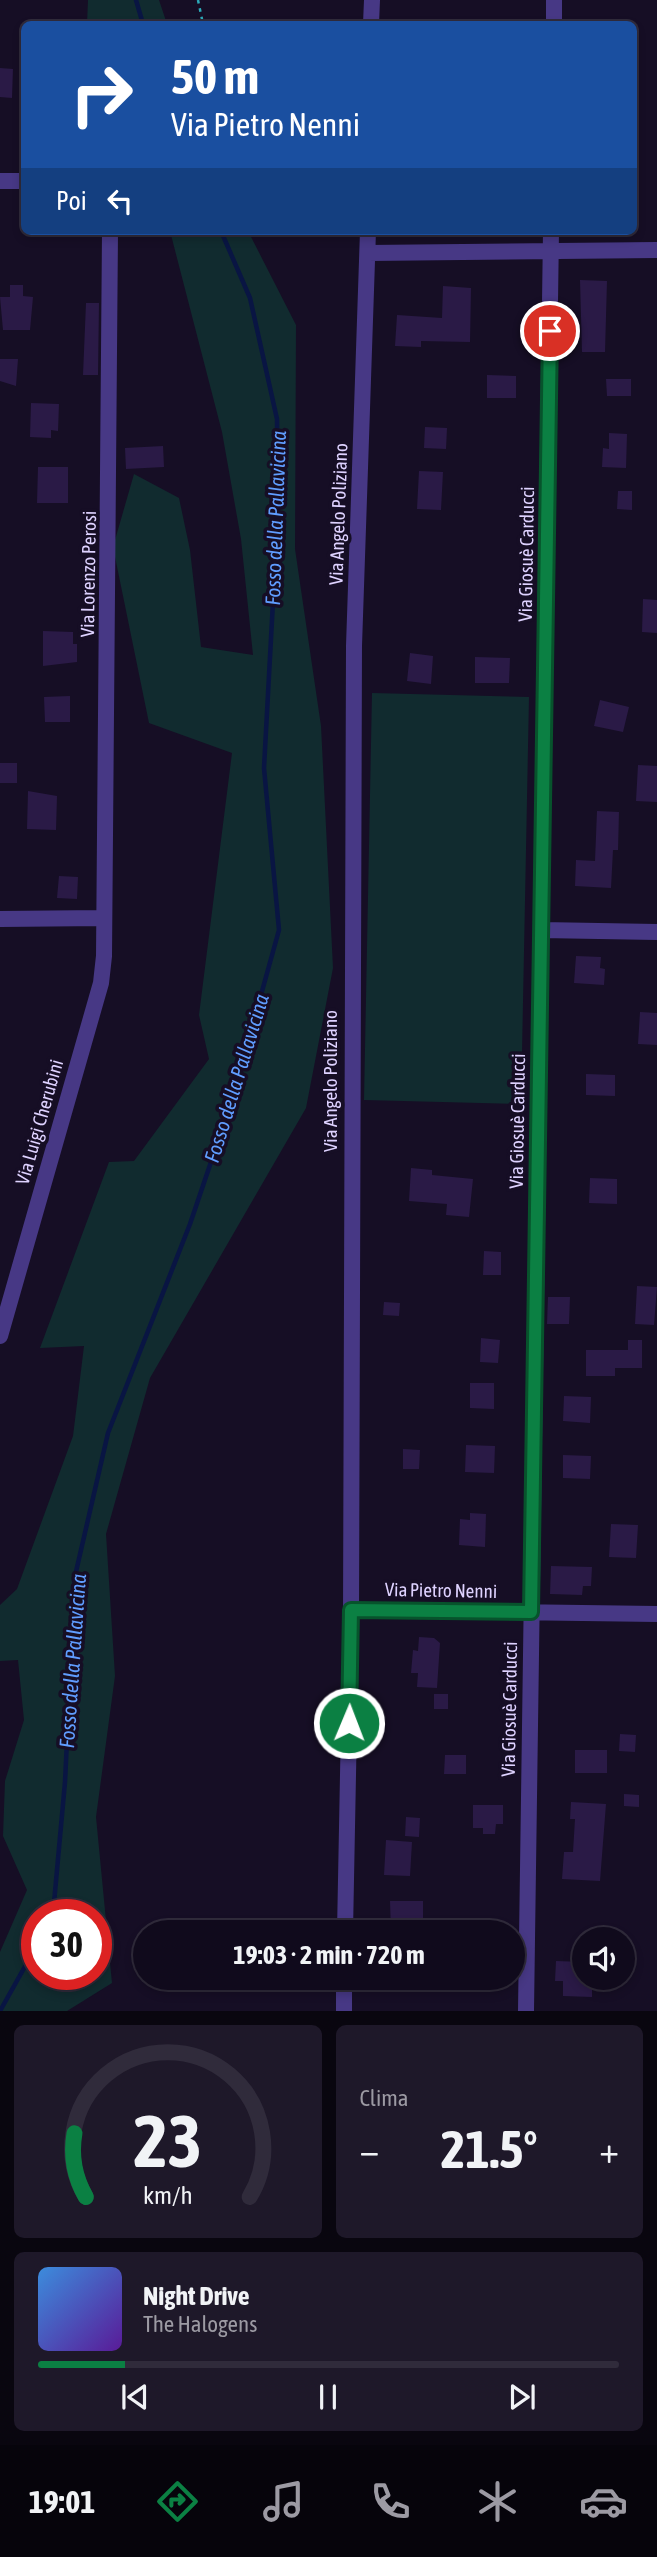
<!DOCTYPE html>
<html lang="it">
<meta charset="utf-8">
<style>
:root{--surface:#100a1c;--page:#1e1829;--text:#f1f3f6;--muted:#9c9aa3;--line:#302b3b;--accent:#0b8043}
body{margin:0;font-family:"Asap Condensed",sans-serif;background:var(--page);color:var(--text);height:100vh;display:flex;flex-direction:column;font-size:26px;white-space:nowrap}
*{box-sizing:border-box;margin:0}
p{font-size:23px;color:var(--muted)}
.icon{flex:none;width:38px;height:38px;fill:none;stroke:currentColor;stroke-width:2;stroke-linecap:round;stroke-linejoin:round}
.map{position:relative;height:2011px;overflow:hidden}
.drawer{display:flex;flex-direction:column;gap:14px;padding:14px;background:#09060f;flex:1}
.drawer>*{flex:none}
.banner{position:absolute;left:21px;top:21px;width:616px;height:214px;border-radius:10px;box-shadow:0 4px 10px #0003,0 0 0 2px var(--line);background:#1a4fa0;color:#fff;overflow:hidden}
.tools{position:absolute;left:572px;top:1927px;display:grid;gap:14px}
.tools a{display:grid;place-items:center;width:63px;height:63px;border-radius:50%;background:var(--surface);box-shadow:0 4px 10px #0003,0 0 0 2px var(--line);font-size:35px}
.speed{position:absolute;left:21px;top:1899px;display:flex;gap:14px;font-size:35px;font-weight:700;text-align:center}
.speed>*{display:grid;place-content:center;width:91px;height:91px;border-radius:50%;background:var(--surface);box-shadow:0 4px 10px #0003,0 0 0 2px var(--line);line-height:1}
.speed .limit{border:10px solid #d22;background:#fff;color:#111}
.pin{position:absolute;display:grid;place-items:center;width:60px;height:60px;color:#fff;margin:-30px;border:4px solid #fff;border-radius:50%;box-shadow:0 2px 7px #0007}
.me{position:absolute;width:77px;margin:-38px;rotate:1deg;stroke-linejoin:round;filter:drop-shadow(0 0 5px #0008)}
.turn{display:flex;align-items:center;gap:24px;height:147px;padding:0 35px;font-size:32px}
.turn .icon{width:91px;height:91px;stroke-width:2.5}
.turn b{display:block;font-size:49px;line-height:60px}
.then{display:flex;align-items:center;height:66px;padding:0 35px;background:#0003;gap:14px;font-size:26px}
.big{font-size:52px;font-weight:700;line-height:1.1}
.drawer .tile{flex:1;display:flex;flex-direction:column;justify-content:center;gap:10px;min-width:0;padding:0 24px;border-radius:10px;background:var(--page)}
.drawer .dial{align-items:center;gap:0}
.dial svg{height:182px;overflow:visible;fill:none;stroke:var(--line);stroke-width:7;stroke-linecap:round;text-anchor:middle}
.dial text{fill:var(--text);stroke:none}
.song{display:flex;align-items:center;gap:21px}
.cover{width:84px;height:84px;border-radius:10px;background:linear-gradient(135deg,hsl(210 70% 55%),hsl(270 70% 35%))}
.played{height:7px;border-radius:4px;background:linear-gradient(90deg,var(--accent) 15%,var(--line) 15%)}
.keys{display:flex;justify-content:space-around;direction:ltr}
.heat{display:flex;justify-content:space-between;align-items:center;font-size:38px;direction:ltr}
.drawer .tiles{flex:1;display:grid;gap:14px;grid-template-columns:1fr 1fr}
.tile:last-child{grid-column:span 2}
.trip{position:absolute;left:133px;top:1920px;width:392px;height:70px;border-radius:35px;background:var(--surface);box-shadow:0 4px 10px #0003,0 0 0 2px var(--line);font-weight:700;line-height:70px;text-align:center}
.dock{display:flex;height:112px;justify-content:space-around;align-items:center;background:#06040b;color:var(--muted)}
.dock .icon{width:49px;height:49px}
.dock .active{color:var(--accent)}
.dock b{font-size:32px;color:var(--text)}
.map>svg:first-child{display:block}
.green{fill:#112b2f;fill-rule:evenodd}
.lines{fill:none;stroke-linecap:round;stroke-linejoin:round}
.stream{stroke:#091543;stroke-width:4.5}
.building{fill:#2a1a46}
.path{stroke:#2cabb9;stroke-width:2.5;stroke-dasharray:3.5 5;stroke-linecap:butt}
.minor{stroke:#473885;stroke-width:16}
.route-casing{stroke:#07532c;stroke-width:18}
.route{stroke:#0b8043;stroke-width:12}
.labels{text-anchor:middle;dominant-baseline:central;stroke-width:7;stroke-linejoin:round;paint-order:stroke}
.street-label{font-size:19px;fill:#ded2ff;stroke:#160e25}
.water-label{font-size:21px;font-style:italic;fill:#609dff;stroke:#160e25}
</style>
<div class="map">
<svg width="657" height="2011" viewBox="0 0 657 2011">
<rect width="100%" height="100%" fill="#160e25"/>
<path class="green" d="M88,0h71l8,24h-80z
M170,231h78l48,94 -1,224 26,177 12,242 -27,140 -156,270 -44,156 9,142 -19,141 16,166 -45,28h-67v-59l27,-62 -24,-54 2,-55 19,-61 -6,-60 -18,1v-56l17,-16 56,-153 11,-90 -44,2 69,-186 25,-1 75,-102 -10,-44 33,-262 -83,-30 -36,-176 21,-73 45,24 11,52 11,97 52,8 -12,-116 -19,-107zM37,1914h59v60h-59z
M372,693l157,4 -8,407 -157,-4z"/>
<g class="lines">
<path class="stream" d="M136,0l7,24
M53,1914l12,-132 10,-206 33,-143 82,-209 41,-121 48,-173 -15,-162 14,-259 -1,-90 -27,-121 -29,-67
M0,2011l37,-66"/>
</g>
<path class="building" d="M0,68l13,1 -1,29 -12,-1z
M580,280l27,1 -2,71h-23z
M10,285h13v11l10,1 -3,33h-27l-3,-33h10z
M443,286l28,2 -1,54 -49,-1v6l-26,-1 2,-31 45,3z
M86,303h13l-1,72h-15z
M0,359h18l-2,27 -16,-5z
M487,375l29,1v22h-29z
M606,379h25v17h-24z
M31,403l28,1 -1,27 -7,-1v8l-21,-1z
M425,427l22,1 -1,21 -22,-1z
M609,433l18,1 -1,34 -24,-1 1,-19 6,1z
M163,446l1,21 -38,2 -1,-21z
M38,467h30v36h-31z
M419,471l24,1 -2,38 -24,-1z
M618,491h14v19l-15,-1z
M643,599l14,1v33l-15,-1z
M43,631l30,1v12h4v18l-34,4z
M410,653l23,3 -2,28 -24,-3z
M475,657l35,1 -1,25h-34z
M70,696v26h-25l-1,-25z
M600,700l29,7 -6,25 -29,-6z
M0,763h17v20h-17z
M638,765l19,1v36l-21,-1z
M28,791l29,5 -1,34 -29,-1z
M597,811l22,1 -1,38h-5l-2,38 -36,-2 1,-26 19,1z
M59,876l19,1 -1,22 -20,-1z
M576,956l25,1 -1,11 5,1 -1,16 -30,-2z
M640,1012l17,1v32l-19,-1z
M586,1074l29,1v21l-29,-1z
M411,1168l21,2v5l41,4 -4,38 -23,-2 1,-11 -38,-3z
M590,1178l27,1v25l-28,-1z
M484,1251l17,1v23h-18z
M637,1286l20,1 -3,38 -19,-1z
M548,1297h22l-1,27h-22z
M384,1302l16,1 -1,13 -16,-1z
M481,1338l19,2 -2,23 -18,-1z
M628,1340h14v28h-27v8h-29v-26h42z
M470,1383h24v26l-24,-1z
M564,1396l27,1 -1,26 -27,-2z
M466,1445l29,1 -1,27 -29,-1z
M403,1449l17,1 -1,19h-16z
M563,1455l28,1 -1,23 -27,-1z
M470,1513l16,1 -1,33 -26,-2 1,-26 10,1z
M611,1524l27,1 -2,33 -27,-1z
M551,1566l41,1 -1,19h-8l-1,9 -32,-1z
M419,1637l15,1 6,5 -3,45 -20,-1 1,-14h-7l2,-23 5,1z
M434,1694h14v15h-14z
M620,1734l16,1 -1,17 -16,-1z
M575,1750h32v23h-32z
M445,1755h21v19h-22z
M624,1794l15,1v12l-15,-1z
M571,1802l35,2 -6,77 -38,-2 2,-27h9l2,-33h-5z
M473,1805h30v19h-7l-1,10h-12v-6h-10z
M406,1817l14,1 -1,19 -14,-1z
M386,1840l26,2 -2,34 -26,-1z
M390,1901h33v31h-32z
M556,1961l28,1v16h8v19l-29,-1v-15h-8z"/>
<g class="lines">
<path class="path" d="M198,0l5,24"/>
<path class="minor" d="M371,24l1,-24
M554,24v-24
M0,181h24
M368,253l289,-3
M0,919l103,-1
M541,930l116,2
M0,1336l101,-353 3,-27 6,-725
M351,1610l306,4
M345,1932l6,-314 3,-972 14,-415
M344,2011v-33
M526,2011l25,-1780"/>
</g>
<g class="lines">
<g class="route-casing">
<path id="route" d="M349,1723l2,-113 180,2 19,-1281"/>
</g>
<use href="#route" class="route"/>
</g>
<g class="labels">
<g class="street-label">
<text transform="translate(338 514) rotate(-88)">Via Angelo Poliziano</text>
<text transform="translate(526 554) rotate(-89)">Via Giosuè Carducci</text>
<text transform="translate(88 574) rotate(-89)">Via Lorenzo Perosi</text>
<text transform="translate(330 1081) rotate(-90)">Via Angelo Poliziano</text>
<text transform="translate(517 1121) rotate(-89)">Via Giosuè Carducci</text>
<text transform="translate(39 1122) rotate(-74)">Via Luigi Cherubini</text>
<text transform="translate(441 1590) rotate(1)">Via Pietro Nenni</text>
<text transform="translate(509 1709) rotate(-89)">Via Giosuè Carducci</text>
</g>
<g class="water-label">
<text transform="translate(275 518) rotate(-88)">Fosso della Pallavicina</text>
<text transform="translate(236 1078) rotate(-73)">Fosso della Pallavicina</text>
<text transform="translate(72 1661) rotate(-86)">Fosso della Pallavicina</text>
</g>
</g>
</svg>
<div class="tools">
<a><svg class="icon" aria-label="sound" viewBox="0 0 24 24"><path d="M4 9h4l5-4v14l-5-4H4zM17 9q2 3 0 6"/></svg></a>
</div>
<div class="speed"><div class="limit">30</div></div>
<div class="pin" style="left:550px;top:331px;background:#d93025"><svg class="icon" aria-label="arrive" viewBox="0 0 24 24"><path d="M6 21V4h12l-3 4 3 4H6"/></svg></div>
<svg class="me" style="left:349px;top:1723px" viewBox="-20 -20 40 40"><circle r="17" fill="#0b8043" stroke="#fff" stroke-width="3"/><path d="M0-11L8 9 0 5-8 9z" fill="#fff"/></svg>
<div class="trip">19:03 · 2 min · 720 m</div>
<div class="banner">
<div class="turn"><svg class="icon" aria-label="right" viewBox="0 0 24 24"><path d="M7 20v-9h11M14 6l5 5-5 5"/></svg><div><b>50 m</b>Via Pietro Nenni</div></div>
<div class="then">Poi<svg class="icon" aria-label="left" viewBox="0 0 24 24"><path d="M17 20v-9H6M10 6l-5 5 5 5"/></svg></div>
</div>
</div>
<section class="drawer">
<div class="tiles">
<div class="tile dial"><svg viewBox="0 0 100 80">
<path d="M14 69A42 42 0 1 1 86 69"/>
<path d="M14 69A42 42 0 0 1 9 41" stroke="#0b8043"/>
<text x="50" y="56" font-size="32" font-weight="700">23</text>
<text x="50" y="72" font-size="11">km/h</text>
</svg></div>
<div class="tile"><p>Clima</p>
<div class="heat"><a>−</a><b class="big">21.5°</b><a>+</a></div>
</div>
<div class="tile">
<div class="song"><i class="cover"></i><div><b>Night Drive</b><p>The Halogens</p></div></div>
<div class="played"></div>
<div class="keys"><svg class="icon" aria-label="previous" viewBox="0 0 24 24"><path d="M18 5L8 12l10 7zM5 5v14"/></svg><svg class="icon" aria-label="pause" viewBox="0 0 24 24"><path d="M8 5v14M16 5v14"/></svg><svg class="icon" aria-label="next" viewBox="0 0 24 24"><path d="M6 5l10 7-10 7zM19 5v14"/></svg></div>
</div>
</div>
</section>
<nav class="dock">
<b>19:01</b>
<svg class="icon active" aria-label="directions" viewBox="0 0 24 24"><path d="M12 3l9 9-9 9-9-9zM9 14v-3h6M13 9l2 2-2 2"/></svg>
<svg class="icon" aria-label="music" viewBox="0 0 24 24"><path d="M9 18V5l10-2v13"/><circle cx="6" cy="18" r="3"/><circle cx="16" cy="16" r="3"/></svg>
<svg class="icon" aria-label="phone" viewBox="0 0 24 24"><path d="M5 4h4l2 5-3 2q2 4 5 5l2-3 5 2v4C11 20 4 13 5 4z"/></svg>
<svg class="icon" aria-label="climate" viewBox="0 0 24 24"><path d="M12 3v18M4 7l16 10M4 17L20 7"/></svg>
<svg class="icon" aria-label="car" viewBox="0 0 24 24"><path d="M5 17H2v-5l4-1 3-4h7l3 4 3 1v5h-3M9 17h6M6 11h13"/><circle cx="7" cy="17" r="2"/><circle cx="17" cy="17" r="2"/></svg>
</nav>
